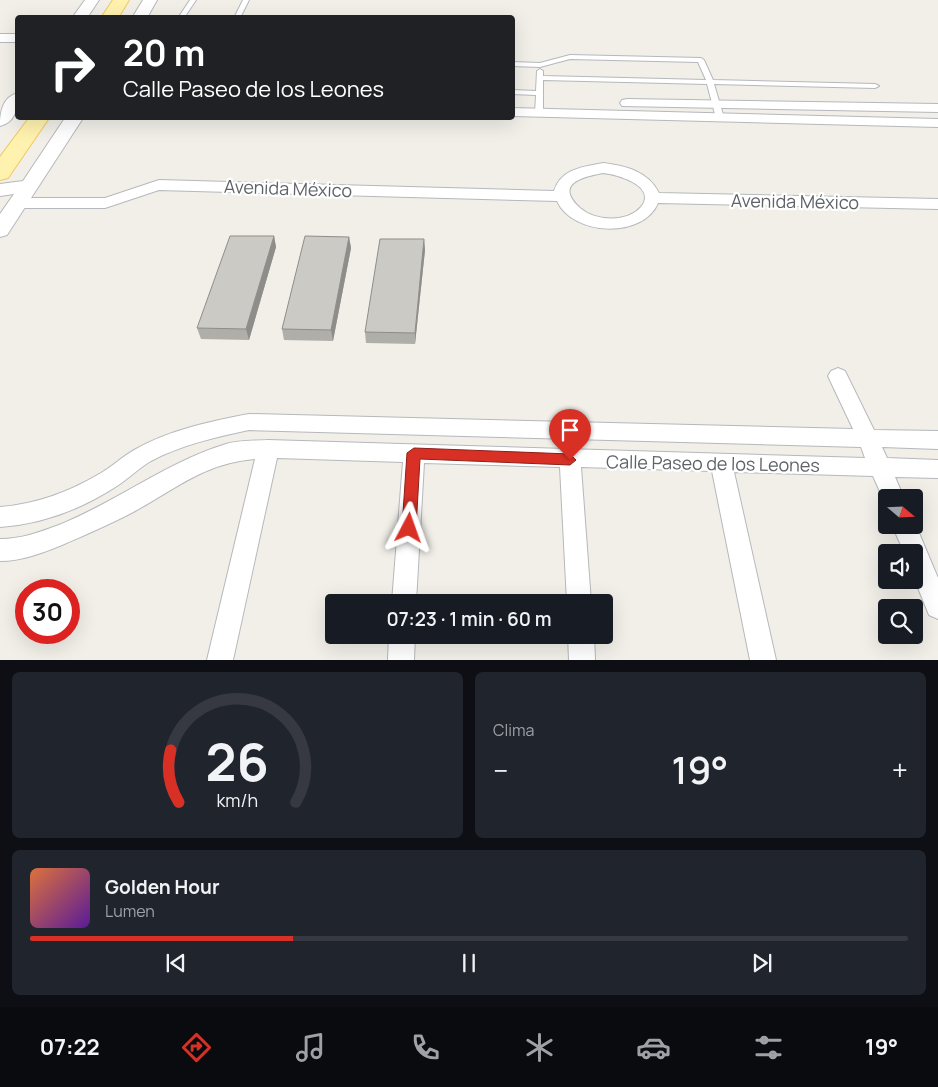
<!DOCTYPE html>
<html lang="es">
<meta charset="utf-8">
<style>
:root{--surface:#171b24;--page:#20242c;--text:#f1f3f6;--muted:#9ea1a6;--line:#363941;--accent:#d93025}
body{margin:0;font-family:Manrope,sans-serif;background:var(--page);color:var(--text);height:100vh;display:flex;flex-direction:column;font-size:19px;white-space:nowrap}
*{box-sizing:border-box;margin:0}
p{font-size:16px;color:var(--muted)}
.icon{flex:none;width:28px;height:28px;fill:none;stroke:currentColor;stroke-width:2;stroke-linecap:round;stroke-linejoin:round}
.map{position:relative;height:660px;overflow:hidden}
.side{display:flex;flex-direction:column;gap:12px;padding:12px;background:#0d0f14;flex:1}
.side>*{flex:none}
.banner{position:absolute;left:15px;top:15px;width:500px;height:105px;border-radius:5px;box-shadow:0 5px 20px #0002;background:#202124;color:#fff;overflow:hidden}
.needle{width:32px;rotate:109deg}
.buttons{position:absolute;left:878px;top:489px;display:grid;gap:10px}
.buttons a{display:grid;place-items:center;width:45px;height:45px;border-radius:5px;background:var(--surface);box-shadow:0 5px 20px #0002;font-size:25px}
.speed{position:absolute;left:15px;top:579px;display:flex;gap:10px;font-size:25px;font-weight:700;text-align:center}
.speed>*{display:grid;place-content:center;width:65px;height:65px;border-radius:50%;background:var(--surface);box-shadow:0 5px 20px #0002;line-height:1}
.speed .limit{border:8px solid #d22;background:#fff;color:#111}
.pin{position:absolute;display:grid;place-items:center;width:42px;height:42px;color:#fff;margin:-51px -21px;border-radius:50% 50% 50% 0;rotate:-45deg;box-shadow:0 0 5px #0007}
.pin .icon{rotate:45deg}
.me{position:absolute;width:55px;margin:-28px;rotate:4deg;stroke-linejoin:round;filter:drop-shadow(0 0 4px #0008)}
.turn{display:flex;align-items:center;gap:18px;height:105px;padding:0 25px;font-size:22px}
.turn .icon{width:65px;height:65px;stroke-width:2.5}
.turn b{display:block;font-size:35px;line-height:42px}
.big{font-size:38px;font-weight:600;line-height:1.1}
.side .tile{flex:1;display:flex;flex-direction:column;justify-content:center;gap:8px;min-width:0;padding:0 18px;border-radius:8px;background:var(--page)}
.side .dial{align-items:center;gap:0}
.dial svg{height:130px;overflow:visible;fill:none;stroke:var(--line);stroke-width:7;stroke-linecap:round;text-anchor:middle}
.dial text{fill:var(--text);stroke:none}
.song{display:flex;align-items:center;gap:15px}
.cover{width:60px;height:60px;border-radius:8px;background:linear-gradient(135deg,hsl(20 70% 55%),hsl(270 70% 35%))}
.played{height:5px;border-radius:2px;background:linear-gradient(90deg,var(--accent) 30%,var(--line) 30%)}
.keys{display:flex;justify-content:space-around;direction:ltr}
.heat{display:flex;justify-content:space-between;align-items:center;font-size:28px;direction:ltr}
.side .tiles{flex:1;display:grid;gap:12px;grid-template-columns:1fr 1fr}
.tile:last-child{grid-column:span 2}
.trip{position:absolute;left:325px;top:594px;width:288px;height:50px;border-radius:5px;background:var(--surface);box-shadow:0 5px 20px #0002;font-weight:600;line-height:50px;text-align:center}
.dock{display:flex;height:80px;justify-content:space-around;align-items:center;background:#090b0e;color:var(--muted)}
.dock .icon{width:35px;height:35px}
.dock .selected{color:var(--accent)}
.dock b{font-size:22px;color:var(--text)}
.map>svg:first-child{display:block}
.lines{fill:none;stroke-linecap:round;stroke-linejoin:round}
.service-casing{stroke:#b5b8bc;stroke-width:2}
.minor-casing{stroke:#b5b8bc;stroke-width:2}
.tertiary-casing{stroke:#b5b8bc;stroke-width:2}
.primary-casing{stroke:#f2c960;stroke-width:2}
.service{fill:#fff;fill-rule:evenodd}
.minor{fill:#fff;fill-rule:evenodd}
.tertiary{fill:#fff;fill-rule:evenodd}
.primary{fill:#fff2af;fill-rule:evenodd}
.wall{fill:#afaea9}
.shaded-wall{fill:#8f8d8a}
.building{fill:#cccac5;stroke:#8f8d8a}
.route{fill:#d93025;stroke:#8d1f18}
.labels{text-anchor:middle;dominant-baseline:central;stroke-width:4.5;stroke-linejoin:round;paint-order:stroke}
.street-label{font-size:18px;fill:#5f6368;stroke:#fff}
</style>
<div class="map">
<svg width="938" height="660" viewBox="0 0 938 660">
<rect width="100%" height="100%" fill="#f1efe8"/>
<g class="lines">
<g class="service-casing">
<path id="service" d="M190,0h6l-12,18h-6z
M243,0h6l-9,18h-6z
M570,55l131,3 3,2 9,20 162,4 4,2 -4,2 -161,-4 10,34 -4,2 -4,-2 -9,-34 -164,-4v33l-4,2 -4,-2 1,-18 -24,-1v-4l24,1 1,-20 3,-2 3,2v5l163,4 -8,-18 -128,-3 -30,8 -28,-1v-4l28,1z"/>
</g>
<g class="minor-casing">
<path id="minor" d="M0,34h18v8h-18z
M627,99l311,5v8l-316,-6 -2,-3 2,-3z
M512,108l426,11v8l-426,-11z
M603,163c23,3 45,8 56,30l279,6v10l-280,-6c-15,36 -85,33 -101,-2l-398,-11 -54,18h-86l-8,-5 8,-5h86l54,-18 395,11c7,-22 28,-24 49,-28zM603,173c13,1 55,13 38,34 -14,16 -46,14 -61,1 -26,-24 2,-31 23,-35z
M838,368l7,3 29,59 64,1v18l-56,-2 5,11 51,2v18l-43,-1 9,21h-18v7l-13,-29 -139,-4 42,188h-26l-38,-189 -131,-4 10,135h-24l-7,-135 -136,-4 -8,139h-24l11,-140 -126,-4 -44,202h-26l48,-201c-50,4 -78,29 -120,52 -24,13 -48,23 -73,34 -20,8 -40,16 -62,16v-22c21,0 40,-7 59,-14 57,-23 108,-63 167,-81 13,-4 29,-3 42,-4l597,18 -4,-11 -612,-17c-33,7 -68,15 -98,31 -12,7 -22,17 -34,25 -35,23 -75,38 -117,41v-20c37,-3 69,-15 101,-34 12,-7 22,-17 35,-24 34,-19 75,-28 113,-35l604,15 -25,-53 3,-5z
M914,521l24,57v41l-9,-4 -15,-37v-26h-10l-12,-27h22z
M389,635h26l-1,25h-26z
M568,635h26l1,25h-26z"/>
</g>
<g class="tertiary-casing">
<path id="tertiary" d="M85,0h14l-12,18h-15z
M143,0h14l-10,18h-15z
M18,93c0,14 -2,29 -18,33 0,-13 2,-29 18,-33z
M65,118h18l-76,117 -7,2v-23l14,-20 -14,2v-12l23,-3z"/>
</g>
<g class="primary-casing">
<path id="primary" d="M113,0h16l-11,18h-17z
M29,118h20l-41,60 -8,2v-23z"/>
</g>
<use href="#service" class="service"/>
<use href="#minor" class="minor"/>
<use href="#tertiary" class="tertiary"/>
<use href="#primary" class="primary"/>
</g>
<path class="wall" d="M274,236l2,11 -27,93 -48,-1 -4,-11z
M349,237l2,11 -18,93 -49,-1 -2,-11z
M424,239l1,11 -10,94 -49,-1 -1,-11z"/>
<path class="shaded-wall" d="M274,236l2,11 -27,93 -3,-11z
M349,237l2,11 -18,93 -2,-11z
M424,239l1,11 -10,94v-11z"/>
<path class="building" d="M230,236h44l-28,93 -49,-1z
M305,236l44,1 -18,93 -49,-1z
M380,239h44l-9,94 -50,-1z"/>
<path class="route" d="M414,448l156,6 6,6 -6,5 -150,-6 -4,69 -2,4 -5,2 -5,-2 -2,-4 5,-75z"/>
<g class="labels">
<g class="street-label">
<text transform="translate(288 188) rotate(2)">Avenida México</text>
<text transform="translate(795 201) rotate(1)">Avenida México</text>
<text transform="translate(713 463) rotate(1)">Calle Paseo de los Leones</text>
</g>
</g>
</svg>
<div class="buttons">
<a><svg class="needle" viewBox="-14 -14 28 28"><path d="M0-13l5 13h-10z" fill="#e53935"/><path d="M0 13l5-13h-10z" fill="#9ea1a6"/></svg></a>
<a><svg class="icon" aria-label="sound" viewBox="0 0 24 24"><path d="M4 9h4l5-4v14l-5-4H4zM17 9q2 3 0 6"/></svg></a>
<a><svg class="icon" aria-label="search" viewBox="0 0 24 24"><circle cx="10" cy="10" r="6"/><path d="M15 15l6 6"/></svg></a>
</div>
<div class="speed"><div class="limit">30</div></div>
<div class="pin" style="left:570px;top:460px;background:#d93025"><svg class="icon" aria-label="arrive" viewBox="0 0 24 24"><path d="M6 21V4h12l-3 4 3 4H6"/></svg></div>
<svg class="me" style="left:409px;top:528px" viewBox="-20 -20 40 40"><path d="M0-17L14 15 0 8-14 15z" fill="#d93025" stroke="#fff" stroke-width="4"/></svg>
<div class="trip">07:23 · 1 min · 60 m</div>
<div class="banner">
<div class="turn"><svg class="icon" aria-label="right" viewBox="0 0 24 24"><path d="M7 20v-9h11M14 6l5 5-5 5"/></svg><div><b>20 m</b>Calle Paseo de los Leones</div></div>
</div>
</div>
<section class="side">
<div class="tiles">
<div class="tile dial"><svg viewBox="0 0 100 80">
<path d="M14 69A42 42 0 1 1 86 69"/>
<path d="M14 69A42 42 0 0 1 9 37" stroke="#d93025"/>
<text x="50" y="56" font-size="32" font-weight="700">26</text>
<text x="50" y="72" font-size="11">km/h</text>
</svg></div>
<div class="tile"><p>Clima</p>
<div class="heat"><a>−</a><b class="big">19°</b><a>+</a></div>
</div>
<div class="tile">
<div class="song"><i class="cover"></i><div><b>Golden Hour</b><p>Lumen</p></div></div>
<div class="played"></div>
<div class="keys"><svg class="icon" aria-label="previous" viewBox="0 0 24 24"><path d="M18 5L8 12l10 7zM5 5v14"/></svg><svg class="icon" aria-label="pause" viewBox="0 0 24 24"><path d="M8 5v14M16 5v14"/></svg><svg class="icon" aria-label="next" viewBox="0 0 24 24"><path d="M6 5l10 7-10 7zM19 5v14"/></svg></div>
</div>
</div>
</section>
<nav class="dock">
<b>07:22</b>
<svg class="icon selected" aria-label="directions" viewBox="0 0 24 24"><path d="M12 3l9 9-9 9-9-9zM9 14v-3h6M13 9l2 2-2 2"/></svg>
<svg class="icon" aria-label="music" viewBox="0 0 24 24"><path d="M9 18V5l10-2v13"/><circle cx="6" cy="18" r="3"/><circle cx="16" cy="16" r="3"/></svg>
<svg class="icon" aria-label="phone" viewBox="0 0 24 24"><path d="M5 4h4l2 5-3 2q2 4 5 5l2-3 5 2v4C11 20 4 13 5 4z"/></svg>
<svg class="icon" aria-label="climate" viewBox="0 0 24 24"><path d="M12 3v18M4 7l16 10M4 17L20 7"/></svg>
<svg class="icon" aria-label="car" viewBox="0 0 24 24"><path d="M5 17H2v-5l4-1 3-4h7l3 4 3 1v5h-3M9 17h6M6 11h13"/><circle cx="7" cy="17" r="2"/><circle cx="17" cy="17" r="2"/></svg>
<svg class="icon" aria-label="filters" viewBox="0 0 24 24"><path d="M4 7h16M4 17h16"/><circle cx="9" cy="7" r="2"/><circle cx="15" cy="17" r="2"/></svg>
<b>19°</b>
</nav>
